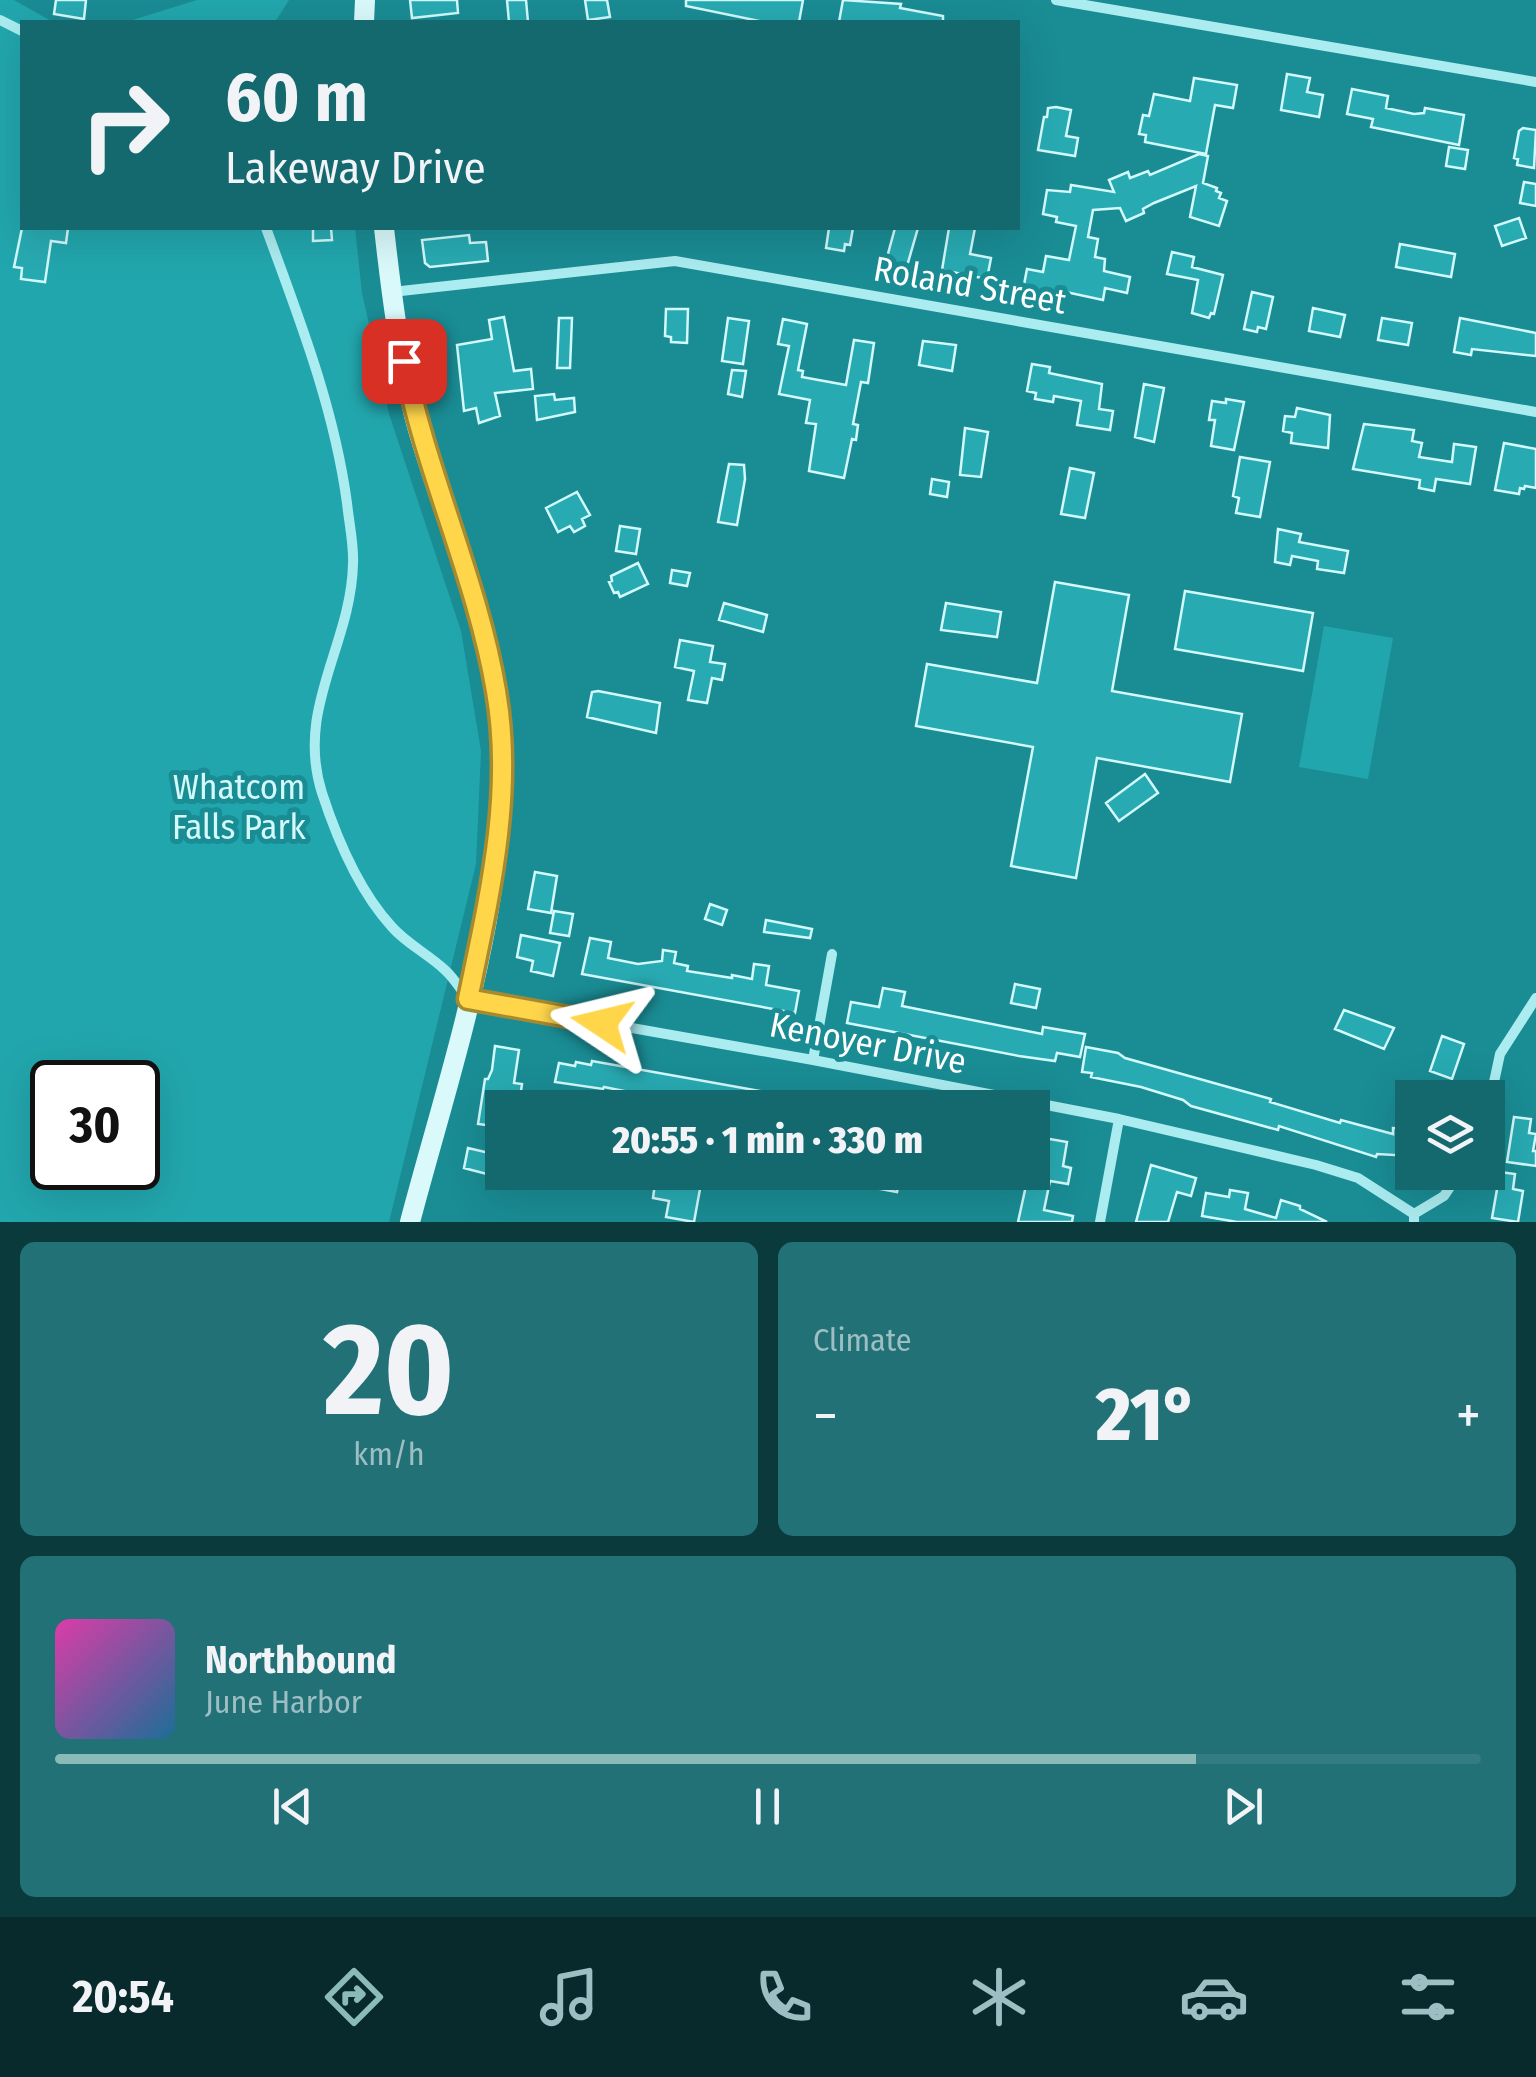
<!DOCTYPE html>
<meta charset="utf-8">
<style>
:root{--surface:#14696f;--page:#217177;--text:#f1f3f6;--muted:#9dbfc3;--line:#337c82;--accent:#8bbbb9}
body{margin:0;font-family:"Fira Sans Condensed",sans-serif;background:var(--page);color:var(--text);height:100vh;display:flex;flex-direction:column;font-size:38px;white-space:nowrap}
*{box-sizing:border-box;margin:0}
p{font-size:32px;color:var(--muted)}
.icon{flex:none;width:55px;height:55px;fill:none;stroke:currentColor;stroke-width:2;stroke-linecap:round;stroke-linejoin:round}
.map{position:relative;height:1222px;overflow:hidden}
.details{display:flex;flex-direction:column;gap:20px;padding:20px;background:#0b3a3d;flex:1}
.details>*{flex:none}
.top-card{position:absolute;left:20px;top:20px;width:1000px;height:210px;border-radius:0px;box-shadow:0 10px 40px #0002;background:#14696f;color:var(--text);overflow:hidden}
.fabs{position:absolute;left:1395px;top:1080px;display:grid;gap:20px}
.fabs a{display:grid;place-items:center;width:110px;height:110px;border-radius:0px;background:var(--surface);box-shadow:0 10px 40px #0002;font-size:50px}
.speed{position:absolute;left:30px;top:1060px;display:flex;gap:20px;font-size:50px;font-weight:700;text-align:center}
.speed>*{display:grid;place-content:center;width:130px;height:130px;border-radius:50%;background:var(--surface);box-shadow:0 10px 40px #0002;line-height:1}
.speed .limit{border:5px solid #111;border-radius:15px;background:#fff;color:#111}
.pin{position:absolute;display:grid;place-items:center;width:85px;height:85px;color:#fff;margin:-42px;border-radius:20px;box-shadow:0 5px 15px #0006}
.me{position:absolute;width:110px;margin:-55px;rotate:280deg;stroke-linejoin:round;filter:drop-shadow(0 0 8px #0008)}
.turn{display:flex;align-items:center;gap:35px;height:210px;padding:0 40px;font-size:45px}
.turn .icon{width:130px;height:130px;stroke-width:2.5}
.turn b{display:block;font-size:70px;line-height:85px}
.big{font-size:75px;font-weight:800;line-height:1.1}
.details .widget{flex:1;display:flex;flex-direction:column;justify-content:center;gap:15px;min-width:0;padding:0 35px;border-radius:15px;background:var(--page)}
.details .dial{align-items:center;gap:0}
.dial b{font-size:130px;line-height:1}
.song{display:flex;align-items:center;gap:30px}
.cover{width:120px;height:120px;border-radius:15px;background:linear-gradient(135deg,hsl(320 70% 55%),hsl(200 70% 35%))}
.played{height:10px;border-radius:5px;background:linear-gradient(90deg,var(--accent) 80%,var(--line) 80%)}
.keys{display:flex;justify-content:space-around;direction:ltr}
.heat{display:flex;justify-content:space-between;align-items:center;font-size:55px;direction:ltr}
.details .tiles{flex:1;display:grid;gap:20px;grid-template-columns:1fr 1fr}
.widget:last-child{grid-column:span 2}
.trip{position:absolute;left:485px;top:1090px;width:565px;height:100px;border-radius:0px;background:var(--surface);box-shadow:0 10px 40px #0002;font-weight:800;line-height:100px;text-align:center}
.dock{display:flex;height:160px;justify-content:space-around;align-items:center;background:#082a2c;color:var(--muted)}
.dock .icon{width:70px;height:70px}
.dock .current{color:var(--accent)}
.dock b{font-size:45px;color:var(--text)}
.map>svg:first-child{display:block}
.green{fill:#22a6ad;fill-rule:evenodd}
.building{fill:#28aab2;stroke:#d2f9fb;stroke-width:2.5}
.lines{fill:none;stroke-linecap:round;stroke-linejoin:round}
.street{stroke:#abecf0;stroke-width:10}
.secondary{stroke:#d9f9fb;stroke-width:20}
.route-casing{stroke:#a68a30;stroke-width:25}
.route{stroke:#ffd54a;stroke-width:18}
.labels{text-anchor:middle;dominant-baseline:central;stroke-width:10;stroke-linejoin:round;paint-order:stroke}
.street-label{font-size:35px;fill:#fff;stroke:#1a8c94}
.park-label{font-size:35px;fill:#d2f9fb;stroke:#1a8c94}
</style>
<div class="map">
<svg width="1536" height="1222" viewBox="0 0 1536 1222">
<rect width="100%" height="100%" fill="#1a8c94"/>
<path class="green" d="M0,0h14l39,22h-31v206h333l7,65 27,121 72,217 20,120 -5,113 -87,358h-389zM52,1082h86v86h-86z
M197,0h92l-14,22h-149z
M1324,626l69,12 -25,141 -69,-12z"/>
<path class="building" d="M56,0h30l-2,19 -30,-5z
M410,0h47l1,13 -46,5z
M507,0h19l2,22h-19z
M585,0h22l3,17 -22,3z
M686,0h117l-4,22h-35l-78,-16z
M843,0l58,4 -1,4 43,8v6h-104z
M1287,74l23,4 -3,14 16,3 -4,22 -38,-7z
M1194,78l43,7 -4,23 -18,-3 -9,49 -61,-12 1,-7 -7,-1 4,-19 6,1 5,-22 36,7z
M1352,89l36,7 -2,12 28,6 10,-1 1,-5 39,7 -5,30 -88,-18 2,-8 -26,-5z
M1056,107l15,3 -5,26 12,2 -3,18 -37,-6 6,-33h3l1,-9z
M1523,128l13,2 -2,38 -17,-3 1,-6 -4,-1 5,-27z
M1449,147l19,3 -3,19 -19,-3z
M1199,154l9,2 -5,27 14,5 -1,3 5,2 -2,5 8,3 -8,25 -29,-9 6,-31 -42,17 -11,6 1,4 -18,8 -6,-13 -27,2 -5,27 10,2 -3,18 10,2 -1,12 26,6 -3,16 -22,-5 -2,12 -37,-8v4l-43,-6 4,-21 16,3 3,-16 23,4 7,-34 -20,-4 1,-5 -14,-3 4,-24 23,2 1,-7 43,7 -5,-12 19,-8 2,6 18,-7 2,4z
M1524,182l12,2v22l-16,-3z
M1519,218l7,20 -24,8 -7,-20z
M22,228h46l-2,15 -15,-2 -6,41 -24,-3 1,-11 -8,-1z
M313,228h18l1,12 -19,1z
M829,228h24l-3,17 -5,-1 -1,7 -18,-3z
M895,228h23l-11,38 -21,-5z
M949,228h26l-5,26 21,4 -4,21 -45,-9z
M469,235l1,8 16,-1 2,19 -58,6 -5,-4 -3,-23z
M1400,244l55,10 -4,23 -55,-10z
M1172,252l22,5 -2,10 31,8 -9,39 -3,-1 -2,5 -17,-5 6,-33 -31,-6z
M1252,292l21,5 -7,32 -8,-2 -1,5 -13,-3z
M1313,308l32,7 -5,22 -31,-6z
M666,309h22l-1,34 -16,-1v-5l-6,-1z
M504,317l10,54 17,-2 2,20 -38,4 5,23 -21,7 -3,-15 -12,3 -7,-66 35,-6 -3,-19z
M559,318h13l-2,50h-13z
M728,318l21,3 -6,43 -21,-3z
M1382,318l30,5 -4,22 -30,-5z
M1460,318l76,15v23l-64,-7 -1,6 -17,-3z
M783,319l24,5 -9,46 5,1 -1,6 44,8 8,-45 20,3 -6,40 -7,-1 -8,42 5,1 -2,15 -4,-1 -8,39 -35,-7 7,-47 -10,-1 4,-23 -31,-6 10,-48 -11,-2z
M923,341l33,4 -4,26 -33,-6z
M1032,364l18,3 -1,6 53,11 -3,25 14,2 -3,19 -33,-5 4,-24 -27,-5 -1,6 -18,-3 1,-6 -9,-2z
M732,370l14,1 -4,26 -14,-3z
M1144,384l20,4 -10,54 -19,-5z
M554,394l1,6 19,-2 1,14 -38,8 -2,-24z
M1226,399l18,3 -10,48 -23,-4 4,-26h-6l3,-19 14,2z
M1297,408l33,7 -2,33 -37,-5 1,-10 -9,-2 2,-15 10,1z
M1364,424l50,6 -2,11 10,2 -3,14 33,5 2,-18 22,3 -6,37 -34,-5 -2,12 -15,-3 1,-8 -67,-11z
M965,428l23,4 -7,45 -21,-2z
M1504,443l32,6v39l-11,-2 -1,3 -4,-1 -1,6 -24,-4z
M1240,457l30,5 -10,55 -24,-4 3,-15 -6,-2z
M729,464l15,1 1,14 -8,46 -19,-3z
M1070,468l24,5 -9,45 -24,-4z
M932,479l17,3 -2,15 -17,-3z
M577,492l13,23 -8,4 3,7 -11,6 -4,-6 -12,6 -12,-24z
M620,526l20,3 -4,25 -20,-3z
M1278,529l23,5 -2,8 49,9 -4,22 -27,-4 1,-8 -26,-5 -2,9 -15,-3z
M638,563l10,21 -28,13 -2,-5 -4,1 -5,-11 3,-1 -1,-5z
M672,570l18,3 -3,13 -17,-3z
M1055,582l74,13 -17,96 130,23 -12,68 -133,-24 -21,120 -65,-12 22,-119 -117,-21 11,-62 110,19z
M1185,591l128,22 -10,58 -128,-22z
M724,603l43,12 -4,17 -44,-12z
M946,603l55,9 -4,25 -56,-7z
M680,640l33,6 -3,16 15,2 -3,16 -10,-2 -5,25 -19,-3 6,-29 -19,-4z
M598,691l62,12 -4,30 -69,-16 5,-25z
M1145,774l13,19 -39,28 -13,-18z
M535,872l22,4 -6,37 -23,-4z
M710,904l17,6 -5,15 -17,-6z
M554,911l19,3 -4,22 -19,-3z
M766,920l46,9 -2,9 -46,-6z
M521,935l39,8 -7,33 -22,-5 2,-10 -16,-4z
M590,938l21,4 -3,16 30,6 24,-3 1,-11 13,2 -2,11 14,3 -1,5 45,7v-3l20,4 2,-15 15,2 -3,19 33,6 -4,22 -213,-39z
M1015,984l25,5 -4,19 -25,-5z
M883,988l22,4 -3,14 140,28 1,-7 42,7 -5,23 -23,-4 -2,8 -36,-5 -172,-33 4,-21 28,5z
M1344,1010l50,18 -10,21 -49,-20z
M1442,1036l22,8 -12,35 -22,-8z
M495,1046l24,4 -5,33 8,1 -3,21 -17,3v19l-24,-3 7,-45h3l4,-9z
M1086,1047l32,6 7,5 146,41 -1,3 70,21 1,-3 52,14v-6l19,1v27l-35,-2 -1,3 -97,-31 -1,4 -87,-24 -8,-6 -42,-13 -50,-10 1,-4 -10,-1z
M592,1061l190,34 -2,13h-73l-103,-21 -1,2 -48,-7 4,-19 16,3 1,-4 15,3z
M1514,1117l17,2 -2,14 7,1 -3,17h3v15l-29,-4z
M1044,1138l23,4 -4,24 8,2 -3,16 -18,-3 -6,29 29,6 -1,6h-54l11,-50h3v-10l8,1z
M468,1148l34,8v22l-38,-10z
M1151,1165l45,13 -5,18 -14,-4 -9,30h-32z
M878,1172h23l-4,20 -22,-4z
M1500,1172l15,2 -2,15 10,2 -5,31 -26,-4z
M656,1176l18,3 -1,6 27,4 -6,33 -28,-5 3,-16 -16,-3z
M1230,1190l18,3 -3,16 31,9 5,-18 19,6v3l27,13h-90l-35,-6 4,-23 23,4z"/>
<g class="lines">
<path class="street" d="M1056,0l480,82
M0,20l22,11
M266,228c33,90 68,179 81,275 2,20 7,41 6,61 -2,82 -58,144 -31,229 15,46 37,98 70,134 15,17 36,27 53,43 9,8 16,20 23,29l345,61 306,59 197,46 42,13 56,36v8
M392,292l283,-31 861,151
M813,1060l19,-106
M1488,1110l12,-56 36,-56
M1414,1214l30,-18 16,-24
M1100,1222l19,-103"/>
<path class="secondary" d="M364,22l1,-22
M384,228c7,62 15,126 30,187 25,96 71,186 83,285 22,173 -43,356 -87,522"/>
</g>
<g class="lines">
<g class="route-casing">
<path id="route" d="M404,361c22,113 73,217 92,330 18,103 -7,207 -28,308l134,24"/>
</g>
<use href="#route" class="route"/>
</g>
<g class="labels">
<g class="street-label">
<text transform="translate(970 285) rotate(10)">Roland Street</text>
<text transform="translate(868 1043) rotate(11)">Kenoyer Drive</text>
</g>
<g class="park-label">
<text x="239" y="787">Whatcom<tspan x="239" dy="40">Falls Park</tspan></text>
</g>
</g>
</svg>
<div class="fabs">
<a><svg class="icon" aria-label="layers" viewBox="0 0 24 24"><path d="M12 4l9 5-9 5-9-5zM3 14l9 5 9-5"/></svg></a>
</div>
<div class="speed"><div class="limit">30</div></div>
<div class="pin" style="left:404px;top:361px;background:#d93025"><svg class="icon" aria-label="arrive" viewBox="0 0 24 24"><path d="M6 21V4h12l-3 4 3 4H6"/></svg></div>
<svg class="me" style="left:602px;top:1023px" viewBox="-20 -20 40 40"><path d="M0-17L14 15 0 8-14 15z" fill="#ffd54a" stroke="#fff" stroke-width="4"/></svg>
<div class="trip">20:55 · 1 min · 330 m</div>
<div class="top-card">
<div class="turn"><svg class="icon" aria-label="right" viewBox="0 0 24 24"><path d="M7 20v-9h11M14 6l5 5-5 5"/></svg><div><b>60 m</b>Lakeway Drive</div></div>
</div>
</div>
<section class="details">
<div class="tiles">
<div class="widget dial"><b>20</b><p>km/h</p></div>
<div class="widget"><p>Climate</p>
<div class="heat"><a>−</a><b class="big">21°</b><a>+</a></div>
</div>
<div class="widget">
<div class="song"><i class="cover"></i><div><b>Northbound</b><p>June Harbor</p></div></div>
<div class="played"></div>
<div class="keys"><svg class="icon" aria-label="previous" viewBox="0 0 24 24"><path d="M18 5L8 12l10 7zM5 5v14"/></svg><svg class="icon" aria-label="pause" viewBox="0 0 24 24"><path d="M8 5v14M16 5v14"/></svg><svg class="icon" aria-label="next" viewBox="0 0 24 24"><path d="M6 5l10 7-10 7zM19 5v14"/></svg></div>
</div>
</div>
</section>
<nav class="dock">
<b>20:54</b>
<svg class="icon current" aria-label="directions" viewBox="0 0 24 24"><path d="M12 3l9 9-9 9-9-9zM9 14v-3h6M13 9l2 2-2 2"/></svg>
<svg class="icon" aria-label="music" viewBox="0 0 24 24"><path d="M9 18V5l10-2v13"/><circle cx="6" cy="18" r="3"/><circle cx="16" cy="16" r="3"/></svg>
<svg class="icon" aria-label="phone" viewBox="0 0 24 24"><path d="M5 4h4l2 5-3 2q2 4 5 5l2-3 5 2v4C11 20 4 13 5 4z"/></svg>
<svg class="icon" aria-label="climate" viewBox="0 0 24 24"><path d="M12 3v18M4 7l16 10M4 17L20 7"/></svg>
<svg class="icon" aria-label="car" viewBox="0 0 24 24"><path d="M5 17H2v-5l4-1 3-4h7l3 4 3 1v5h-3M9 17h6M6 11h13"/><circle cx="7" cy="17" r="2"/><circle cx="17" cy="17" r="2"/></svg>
<svg class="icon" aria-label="filters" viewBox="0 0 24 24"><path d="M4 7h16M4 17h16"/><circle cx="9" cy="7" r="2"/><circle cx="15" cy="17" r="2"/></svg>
</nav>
